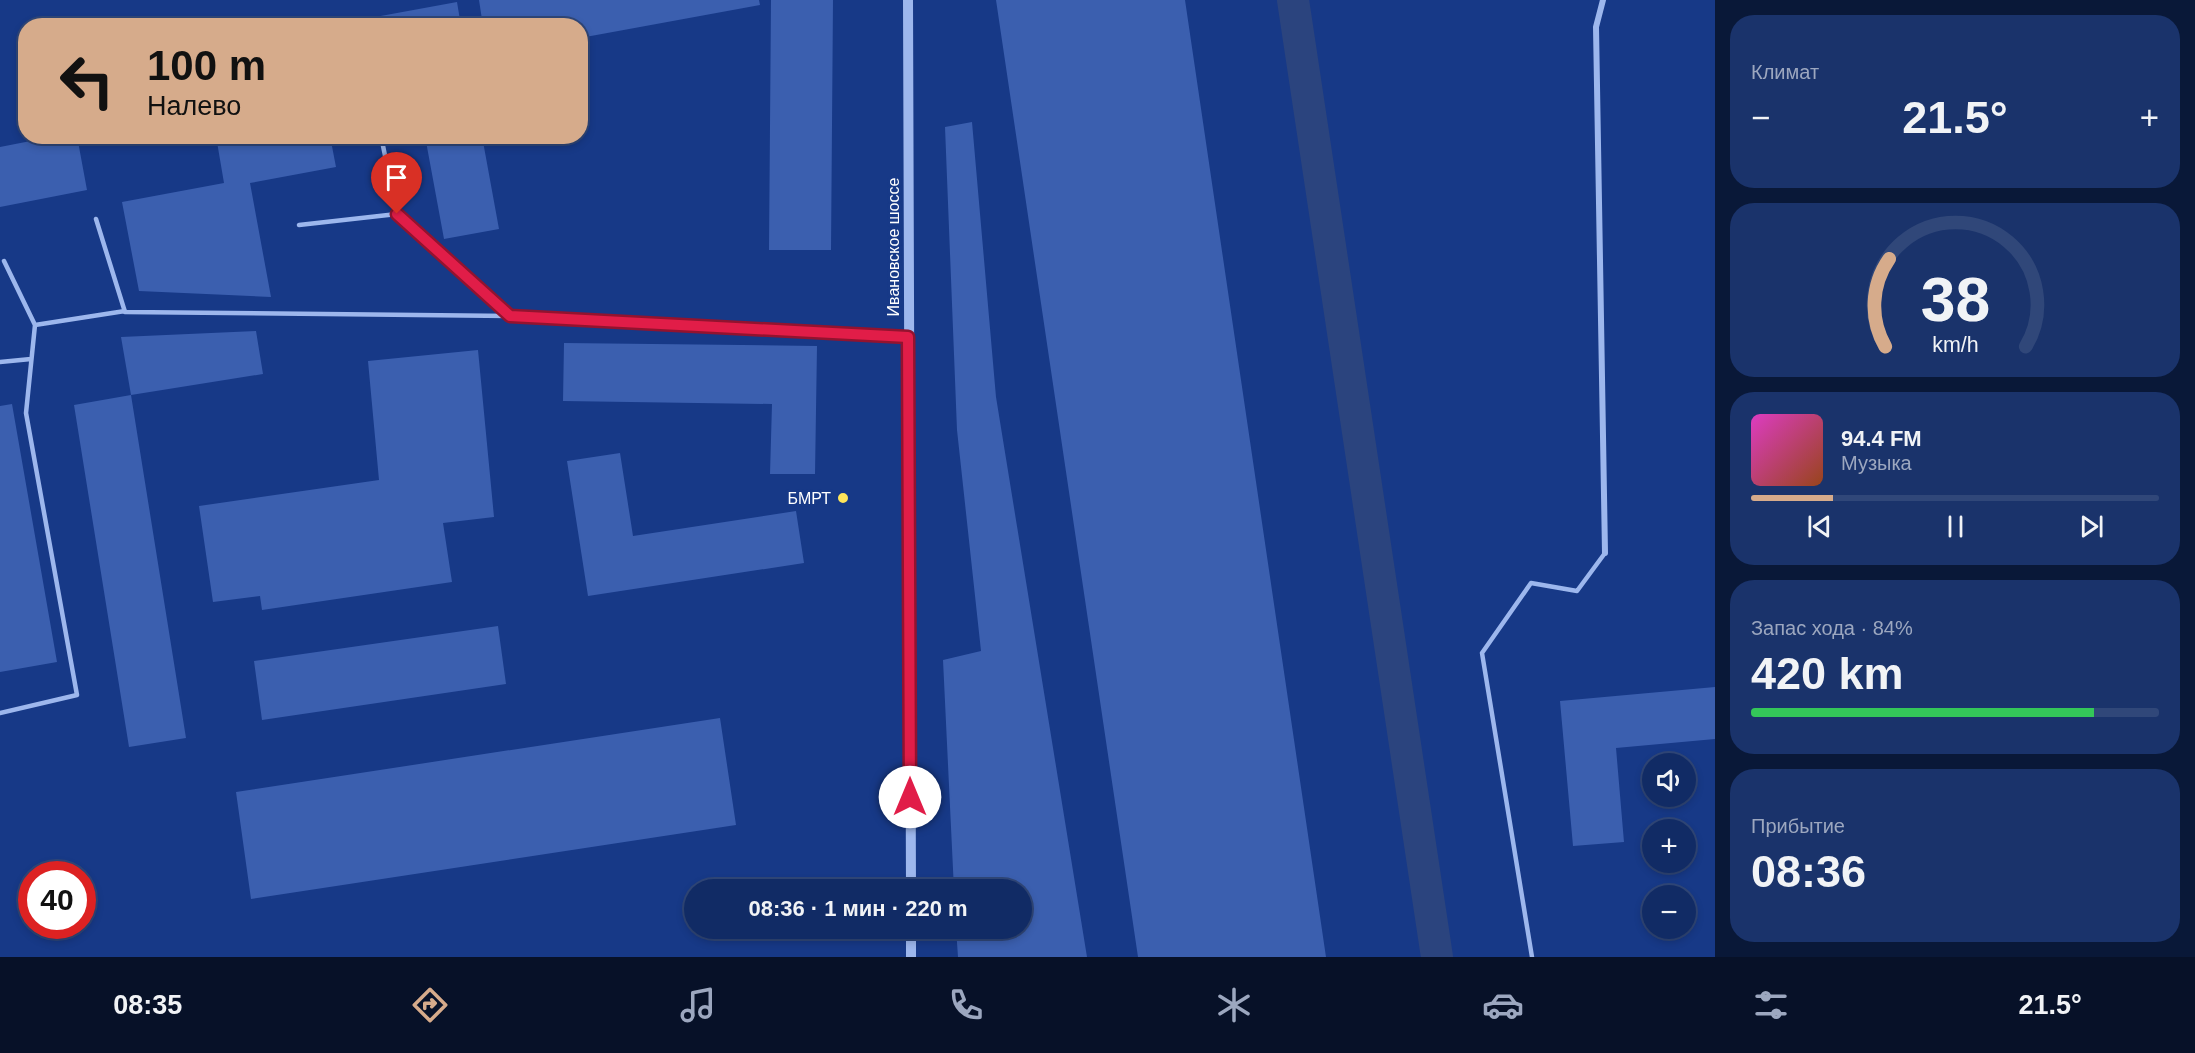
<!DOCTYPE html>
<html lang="ru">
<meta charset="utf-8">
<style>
:root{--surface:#112b65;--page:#1a336b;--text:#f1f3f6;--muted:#9ca7bf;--line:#304779;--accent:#d6ab8b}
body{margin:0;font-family:Helvetica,sans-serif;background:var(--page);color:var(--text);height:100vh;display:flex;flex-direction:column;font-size:22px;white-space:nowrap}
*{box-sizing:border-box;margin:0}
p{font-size:20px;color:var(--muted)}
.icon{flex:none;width:33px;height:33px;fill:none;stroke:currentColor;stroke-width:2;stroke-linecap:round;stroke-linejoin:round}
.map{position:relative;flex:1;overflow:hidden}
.sheet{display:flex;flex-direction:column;gap:15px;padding:15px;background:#091838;width:480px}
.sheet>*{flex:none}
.guide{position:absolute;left:18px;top:18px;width:570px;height:126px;border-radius:24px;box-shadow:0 3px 9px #0003,0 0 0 2px var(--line);background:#d6ab8b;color:#111;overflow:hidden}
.fabs{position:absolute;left:1642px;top:753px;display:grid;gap:12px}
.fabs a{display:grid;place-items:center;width:54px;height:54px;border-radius:50%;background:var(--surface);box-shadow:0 3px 9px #0003,0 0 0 2px var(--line);font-size:30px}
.speed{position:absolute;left:18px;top:861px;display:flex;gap:12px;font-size:30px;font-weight:700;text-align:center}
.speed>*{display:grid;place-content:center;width:78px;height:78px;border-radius:50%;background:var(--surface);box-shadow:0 3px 9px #0003,0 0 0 2px var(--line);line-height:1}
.speed .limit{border:9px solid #d22;background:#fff;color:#111}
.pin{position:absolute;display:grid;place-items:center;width:51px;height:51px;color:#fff;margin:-62px -26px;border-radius:50% 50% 50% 0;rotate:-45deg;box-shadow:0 0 6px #0007}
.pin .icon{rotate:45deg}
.me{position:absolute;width:66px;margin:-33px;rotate:0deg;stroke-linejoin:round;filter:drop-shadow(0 0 4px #0008)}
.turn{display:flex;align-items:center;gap:21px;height:126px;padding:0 30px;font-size:27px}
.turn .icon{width:78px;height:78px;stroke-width:2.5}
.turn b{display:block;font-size:42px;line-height:51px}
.big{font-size:45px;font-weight:800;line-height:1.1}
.sheet .widget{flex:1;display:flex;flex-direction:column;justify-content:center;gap:9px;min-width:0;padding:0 21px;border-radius:24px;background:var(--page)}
.sheet .dial{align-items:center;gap:0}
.dial svg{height:156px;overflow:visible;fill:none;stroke:var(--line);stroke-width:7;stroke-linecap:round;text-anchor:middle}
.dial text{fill:var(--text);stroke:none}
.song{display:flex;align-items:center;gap:18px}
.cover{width:72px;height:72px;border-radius:9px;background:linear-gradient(135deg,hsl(310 70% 55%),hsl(20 70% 35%))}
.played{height:6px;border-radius:3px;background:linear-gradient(90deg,var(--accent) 20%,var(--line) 20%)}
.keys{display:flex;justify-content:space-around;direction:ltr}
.heat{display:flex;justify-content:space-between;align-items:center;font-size:33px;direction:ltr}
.charge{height:9px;border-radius:4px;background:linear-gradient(90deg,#34c759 84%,var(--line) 0)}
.trip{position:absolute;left:684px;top:879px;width:348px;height:60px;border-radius:30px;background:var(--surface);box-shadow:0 3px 9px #0003,0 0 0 2px var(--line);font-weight:800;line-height:60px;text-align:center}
.tabs{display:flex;height:96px;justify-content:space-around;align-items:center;background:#071128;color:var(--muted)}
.tabs .icon{width:42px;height:42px}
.tabs .on{color:var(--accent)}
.tabs b{font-size:27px;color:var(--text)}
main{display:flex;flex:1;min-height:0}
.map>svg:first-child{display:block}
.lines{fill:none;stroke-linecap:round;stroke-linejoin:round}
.canal{stroke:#2b447e;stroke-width:32}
.building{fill:#3b5faf}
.service{stroke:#9db7ed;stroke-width:4.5}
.minor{stroke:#9db7ed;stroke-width:6}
.tertiary{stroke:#9db7ed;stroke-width:10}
.route-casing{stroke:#92132f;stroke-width:15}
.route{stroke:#e11d48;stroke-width:10}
.poi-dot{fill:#ffe55a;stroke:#173987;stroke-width:2}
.labels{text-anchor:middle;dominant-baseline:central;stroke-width:6;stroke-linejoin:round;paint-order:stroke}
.street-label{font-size:16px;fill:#fff;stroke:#173987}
.poi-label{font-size:16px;fill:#fff;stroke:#173987;text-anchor:end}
</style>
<main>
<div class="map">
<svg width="1715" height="957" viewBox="0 0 1715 957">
<rect width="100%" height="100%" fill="#173987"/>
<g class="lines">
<path class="canal" d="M1293,0l144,957"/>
</g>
<path class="building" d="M479,0h280l1,5 -180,33v-12h-97z
M771,0h62l-2,250h-62z
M996,0h189l141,957h-188z
M457,2l4,24h-124v-2z
M972,122l24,275 91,560h-129l-2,-29h66v-38h-68l-11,-230 38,-9 -24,-221 -12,-303z
M56,136h21l10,54 -87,17v-60z
M216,136h114l6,31 -86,16 21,114 -132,-6 -17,-89 102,-19z
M425,136h57l17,93 -55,10z
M256,331l7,43 -132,21 -10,-58z
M564,343l253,3 -2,128h-45l2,-70 -209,-3z
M478,350l16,167 -51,6 9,59 -190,28 -2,-14 -47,6 -14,-96 180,-26 -11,-119z
M131,395l55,343 -57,9 -55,-342z
M12,404l45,258 -57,10v-266z
M620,453l13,83 163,-25 8,52 -216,33 -21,-135z
M498,626l8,58 -244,36 -8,-59z
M1715,687v52l-99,9 8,94 -51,4 -13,-145z
M720,718l16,107 -485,74 -15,-107z"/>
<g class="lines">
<path class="service" d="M381,136l16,78
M96,219l29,93 385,4 398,21
M299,225l98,-11 113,102
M4,261l31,64
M0,362l31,-3
M0,713l77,-18 -51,-282 9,-88 90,-14
M1532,957l-50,-304 49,-70 46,8 28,-38"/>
<path class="minor" d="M1603,0l-7,27 9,526"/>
<path class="tertiary" d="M908,0l3,890
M911,928v29"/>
</g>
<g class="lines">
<g class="route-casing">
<path id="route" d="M397,214l113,102 398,21 2,460"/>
</g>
<use href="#route" class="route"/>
</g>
<circle class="poi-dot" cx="843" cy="498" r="6"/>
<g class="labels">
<g class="street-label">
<text transform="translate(893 247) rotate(-90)">Ивановское шоссе</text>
</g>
<g class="poi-label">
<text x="831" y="498">БМРТ</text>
</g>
</g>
</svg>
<div class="fabs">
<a><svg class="icon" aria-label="sound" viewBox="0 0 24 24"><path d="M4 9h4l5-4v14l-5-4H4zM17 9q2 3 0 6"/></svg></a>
<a>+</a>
<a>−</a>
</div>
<div class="speed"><div class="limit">40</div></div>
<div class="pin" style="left:397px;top:214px;background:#d93025"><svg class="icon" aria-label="arrive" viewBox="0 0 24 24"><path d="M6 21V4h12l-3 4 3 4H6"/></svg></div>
<svg class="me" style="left:910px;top:797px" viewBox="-20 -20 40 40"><circle r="19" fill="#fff"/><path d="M0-13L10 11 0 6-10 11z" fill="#e11d48"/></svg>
<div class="trip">08:36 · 1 мин · 220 m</div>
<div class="guide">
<div class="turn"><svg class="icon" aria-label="left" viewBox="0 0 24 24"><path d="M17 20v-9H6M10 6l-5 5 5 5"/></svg><div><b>100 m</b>Налево</div></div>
</div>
</div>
<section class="sheet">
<div class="widget"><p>Климат</p>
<div class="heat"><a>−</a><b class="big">21.5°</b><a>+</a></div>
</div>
<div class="widget dial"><svg viewBox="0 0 100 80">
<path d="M14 69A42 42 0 1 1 86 69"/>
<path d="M14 69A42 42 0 0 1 16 24" stroke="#d6ab8b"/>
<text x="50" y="56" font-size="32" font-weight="700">38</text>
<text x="50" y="72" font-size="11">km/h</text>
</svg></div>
<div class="widget">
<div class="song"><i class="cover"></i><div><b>94.4 FM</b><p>Музыка</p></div></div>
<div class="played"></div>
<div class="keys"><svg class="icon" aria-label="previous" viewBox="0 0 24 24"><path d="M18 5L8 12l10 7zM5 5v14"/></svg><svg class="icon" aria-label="pause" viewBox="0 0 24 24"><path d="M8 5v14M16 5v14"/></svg><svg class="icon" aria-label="next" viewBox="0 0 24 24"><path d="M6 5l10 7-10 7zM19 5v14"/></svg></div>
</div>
<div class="widget"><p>Запас хода · 84%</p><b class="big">420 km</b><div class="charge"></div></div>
<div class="widget"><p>Прибытие</p><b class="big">08:36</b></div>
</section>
</main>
<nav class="tabs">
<b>08:35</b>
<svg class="icon on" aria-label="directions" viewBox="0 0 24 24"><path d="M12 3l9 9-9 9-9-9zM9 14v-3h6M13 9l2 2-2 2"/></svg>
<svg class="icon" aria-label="music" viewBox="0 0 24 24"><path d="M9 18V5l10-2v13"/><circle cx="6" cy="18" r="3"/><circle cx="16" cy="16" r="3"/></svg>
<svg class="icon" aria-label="phone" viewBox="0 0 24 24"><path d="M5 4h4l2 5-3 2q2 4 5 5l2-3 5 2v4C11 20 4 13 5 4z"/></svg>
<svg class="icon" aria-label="climate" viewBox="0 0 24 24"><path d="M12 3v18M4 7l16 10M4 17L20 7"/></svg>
<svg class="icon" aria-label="car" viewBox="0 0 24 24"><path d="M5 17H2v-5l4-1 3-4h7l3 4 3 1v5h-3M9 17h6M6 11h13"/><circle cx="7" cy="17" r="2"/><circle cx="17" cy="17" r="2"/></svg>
<svg class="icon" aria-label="filters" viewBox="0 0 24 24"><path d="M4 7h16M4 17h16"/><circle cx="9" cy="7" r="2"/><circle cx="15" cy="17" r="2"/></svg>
<b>21.5°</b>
</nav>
